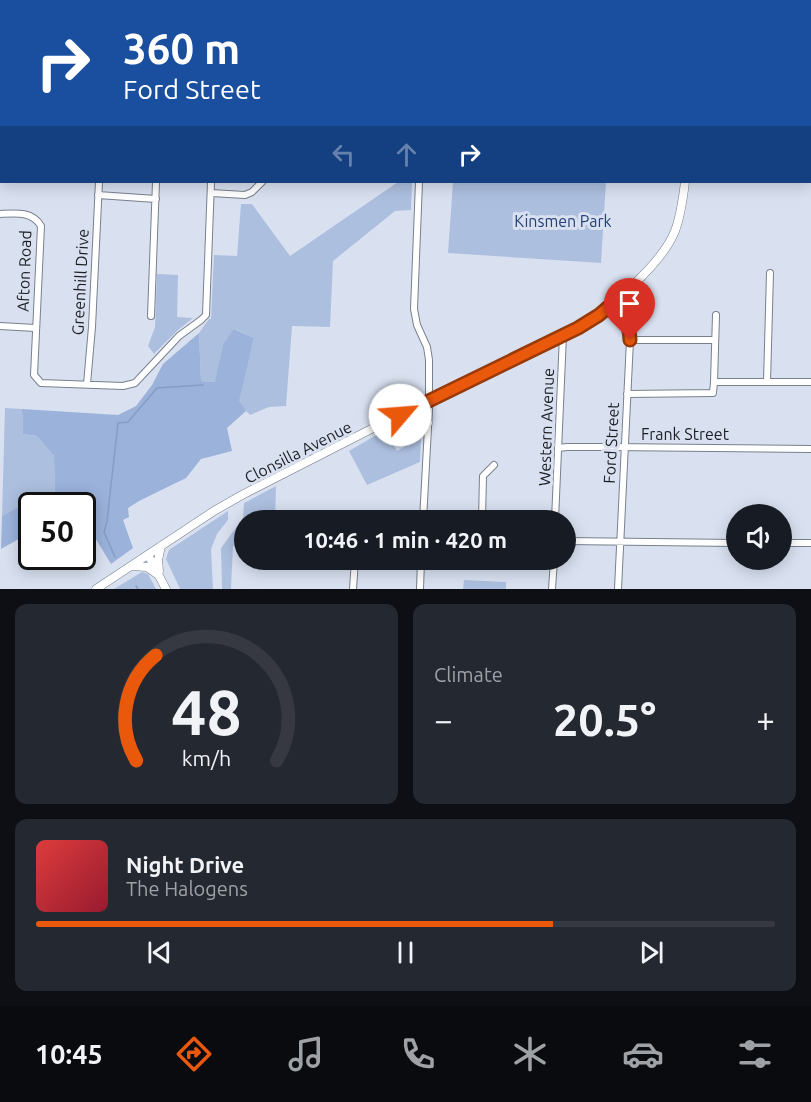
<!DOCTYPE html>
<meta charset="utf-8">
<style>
:root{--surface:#171b24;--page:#242831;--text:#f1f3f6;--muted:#9ea1a6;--line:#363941;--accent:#ea580c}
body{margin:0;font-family:Ubuntu,sans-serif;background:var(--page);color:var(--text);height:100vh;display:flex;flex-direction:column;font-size:22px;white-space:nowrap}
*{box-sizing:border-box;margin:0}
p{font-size:20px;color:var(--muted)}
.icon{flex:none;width:33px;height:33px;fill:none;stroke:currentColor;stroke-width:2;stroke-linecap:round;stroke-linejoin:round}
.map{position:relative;height:589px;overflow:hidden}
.sheet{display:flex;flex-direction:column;gap:15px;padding:15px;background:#0d0f14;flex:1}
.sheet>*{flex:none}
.guide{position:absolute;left:0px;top:0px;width:812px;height:183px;box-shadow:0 3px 15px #0003;background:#1a4fa0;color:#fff;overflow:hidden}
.fabs{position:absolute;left:726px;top:504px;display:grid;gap:12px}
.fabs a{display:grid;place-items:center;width:66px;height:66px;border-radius:50%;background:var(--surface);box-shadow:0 3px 15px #0003;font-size:30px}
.speed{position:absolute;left:18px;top:492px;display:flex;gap:12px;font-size:30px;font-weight:700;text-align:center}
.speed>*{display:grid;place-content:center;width:78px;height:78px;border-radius:50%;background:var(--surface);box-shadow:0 3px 15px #0003;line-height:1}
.speed .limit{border:3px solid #111;border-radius:9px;background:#fff;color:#111}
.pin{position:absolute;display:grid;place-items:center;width:51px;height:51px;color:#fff;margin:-62px -26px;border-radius:50% 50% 50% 0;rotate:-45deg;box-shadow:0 0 6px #0007}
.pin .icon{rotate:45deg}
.me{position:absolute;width:66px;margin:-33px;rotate:63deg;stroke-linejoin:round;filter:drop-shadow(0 0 4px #0008)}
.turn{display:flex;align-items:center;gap:21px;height:126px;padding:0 24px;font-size:27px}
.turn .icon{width:78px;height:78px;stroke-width:2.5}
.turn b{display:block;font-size:42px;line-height:51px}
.lanes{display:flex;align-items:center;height:57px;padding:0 24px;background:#0003;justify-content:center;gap:30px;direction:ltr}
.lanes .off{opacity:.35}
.big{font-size:45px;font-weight:600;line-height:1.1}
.sheet .tile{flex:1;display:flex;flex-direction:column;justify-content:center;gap:9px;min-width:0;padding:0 21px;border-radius:12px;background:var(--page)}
.sheet .dial{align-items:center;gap:0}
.dial svg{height:156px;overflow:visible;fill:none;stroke:var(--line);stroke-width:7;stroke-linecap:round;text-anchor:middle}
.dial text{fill:var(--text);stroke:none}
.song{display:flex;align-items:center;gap:18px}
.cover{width:72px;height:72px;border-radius:9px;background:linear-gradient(135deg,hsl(0 70% 55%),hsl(350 70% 35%))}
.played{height:6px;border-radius:3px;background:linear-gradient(90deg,var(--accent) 70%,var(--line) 70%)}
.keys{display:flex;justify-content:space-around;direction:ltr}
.heat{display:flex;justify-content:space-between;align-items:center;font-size:33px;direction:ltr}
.sheet .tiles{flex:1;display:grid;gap:15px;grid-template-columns:1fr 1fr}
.tile:last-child{grid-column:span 2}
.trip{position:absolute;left:234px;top:510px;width:342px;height:60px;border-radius:30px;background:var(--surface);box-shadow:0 3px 15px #0003;font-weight:600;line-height:60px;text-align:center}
.dock{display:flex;height:96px;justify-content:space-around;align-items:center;background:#090b0e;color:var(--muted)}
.dock .icon{width:42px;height:42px}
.dock .selected{color:var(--accent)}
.dock b{font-size:27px;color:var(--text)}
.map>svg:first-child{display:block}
.green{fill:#adbfdf}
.forest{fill:#9bb2db}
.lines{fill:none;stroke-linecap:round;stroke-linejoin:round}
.stream{stroke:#869dc5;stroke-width:1.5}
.minor-casing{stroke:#78808e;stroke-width:8}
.major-casing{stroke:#78808e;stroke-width:9}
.minor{stroke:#fff;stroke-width:6}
.major{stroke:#fff;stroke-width:8}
.route-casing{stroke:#983908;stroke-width:15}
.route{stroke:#ea580c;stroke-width:10}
.labels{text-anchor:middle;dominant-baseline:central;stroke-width:6;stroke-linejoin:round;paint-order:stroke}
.park-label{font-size:16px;fill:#264176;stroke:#d9e1f1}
.street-label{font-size:16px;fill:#1b1e23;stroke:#d9e1f1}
</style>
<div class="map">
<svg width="811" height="589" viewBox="0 0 811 589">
<rect width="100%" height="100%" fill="#d9e1f1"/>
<path class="green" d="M398,182h14l-1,28 -16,1 -62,50 -3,66 -38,-1 -6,80 -17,1 -19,8 -4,-4 -8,-10 16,-63 -19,-9 -12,15 -7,38 -15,-1 -2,-48 10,-14h2l3,-64 23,1 4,-52h11l38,52z
M453,182h153l-5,81 -153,-10z
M157,274l21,1 -1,42 16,1 -15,12 -24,24 -6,-8 7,-19z
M5,408l17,1 1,25 14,2 17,20 1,37 -23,6 -30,17z
M385,430l12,21 24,-14 -1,25 -53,23 -18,-34z
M276,486l-1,34h-31v22l-11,4 -2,43h-9l-1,-41 22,-30 1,-15z
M228,511v9l-11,14 -6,15 2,40h-33l-14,-30 3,-9z
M142,572l6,2 8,15h-42z
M464,580l42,2v7h-43z"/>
<path class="forest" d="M234,329l20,9 -15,63 7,10 -19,17 5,23 -31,8 -15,19 -47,23 -11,7 1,9 -6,3 10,28 -22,16 -17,-28 -11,-14 -1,-16h-50l-1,26 -30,17 1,-33 30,-17 23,-6 -1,-37 -17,-20 -14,-2 -1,-25 96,6 18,-9 16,-21 11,-21 36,-31 2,48 14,1 8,-38z"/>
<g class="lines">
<path class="stream" d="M115,557l-11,-25 3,-11 11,-98 10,-1 29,-34 46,-3
M136,586l2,3"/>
<g class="minor-casing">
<path id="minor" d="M100,2l1,-2
M180,2v-2
M266,2v-2
M456,2v-2
M694,2v-2
M719,2v-2
M803,2l1,-2
M810,124h1
M810,172h1
M419,182l-5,127 3,16 10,22 2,13v49l-6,111
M211,193l34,2 7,-3 10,-10
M98,195l58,4
M0,214c16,-1 32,-3 41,12l-7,149 7,8 82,3 12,-3 44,-47 22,-16 5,-5 5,-133
M613,303c11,13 16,19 17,37l-12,249
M151,316l5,-134
M0,326l35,2
M630,340h85
M714,382l2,-67
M767,382l3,-109
M87,384l5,-57 7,-145
M627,394l86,-1 1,-11h97
M558,448l9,-1h43l201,2
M351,518l5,-4 67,1
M482,520l1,-44 11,-11
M555,520l8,-185
M566,541l170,2
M782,543h29
M353,589l2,-29
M420,589l1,-29
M552,589l2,-29"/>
</g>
<g class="major-casing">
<path id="major" d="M114,0l3,2
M618,2v-2
M730,2l1,-2
M810,28h1
M408,411l13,6 7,6
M148,555l18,34
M132,566l15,1 10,7
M159,571l-1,-11 3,-14
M96,589l118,-78 28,-16 186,-95 150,-72c32,-21 83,-62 97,-97 6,-16 8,-33 10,-49"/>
</g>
<use href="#minor" class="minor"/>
<use href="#major" class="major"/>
</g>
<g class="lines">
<g class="route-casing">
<path id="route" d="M400,415l178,-87 21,-13 14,-12c12,13 16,19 17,37"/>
</g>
<use href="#route" class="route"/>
</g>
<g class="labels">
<g class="park-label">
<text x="563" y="221">Kinsmen Park</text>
</g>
<g class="street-label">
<text transform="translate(24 271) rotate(-88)">Afton Road</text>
<text transform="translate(80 282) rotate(-87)">Greenhill Drive</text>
<text transform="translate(546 427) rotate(-88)">Western Avenue</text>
<text x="685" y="434">Frank Street</text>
<text transform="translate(611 443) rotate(-87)">Ford Street</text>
<text transform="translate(298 452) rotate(-27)">Clonsilla Avenue</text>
</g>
</g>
</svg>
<div class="fabs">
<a><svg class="icon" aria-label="sound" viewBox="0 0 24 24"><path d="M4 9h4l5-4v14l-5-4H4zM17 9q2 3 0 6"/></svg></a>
</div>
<div class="speed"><div class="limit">50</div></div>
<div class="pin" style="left:630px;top:340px;background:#d93025"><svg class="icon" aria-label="arrive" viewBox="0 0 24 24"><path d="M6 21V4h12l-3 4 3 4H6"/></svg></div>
<svg class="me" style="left:400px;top:415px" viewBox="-20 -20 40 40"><circle r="19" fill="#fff"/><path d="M0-13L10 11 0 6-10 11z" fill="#ea580c"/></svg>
<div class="trip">10:46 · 1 min · 420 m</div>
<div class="guide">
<div class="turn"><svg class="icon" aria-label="right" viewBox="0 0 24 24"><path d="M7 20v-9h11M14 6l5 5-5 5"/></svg><div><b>360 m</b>Ford Street</div></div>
<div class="lanes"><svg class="icon off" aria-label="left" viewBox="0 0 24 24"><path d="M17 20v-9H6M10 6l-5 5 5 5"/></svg><svg class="icon off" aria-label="ahead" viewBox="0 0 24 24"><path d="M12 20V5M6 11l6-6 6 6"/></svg><svg class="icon" aria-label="right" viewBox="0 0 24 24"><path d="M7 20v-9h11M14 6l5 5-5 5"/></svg></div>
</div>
</div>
<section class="sheet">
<div class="tiles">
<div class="tile dial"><svg viewBox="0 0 100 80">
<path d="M14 69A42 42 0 1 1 86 69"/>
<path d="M14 69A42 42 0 0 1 24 15" stroke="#ea580c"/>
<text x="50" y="56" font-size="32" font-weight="700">48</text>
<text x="50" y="72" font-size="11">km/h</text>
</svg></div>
<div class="tile"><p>Climate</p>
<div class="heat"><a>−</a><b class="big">20.5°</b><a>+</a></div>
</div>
<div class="tile">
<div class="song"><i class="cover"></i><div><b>Night Drive</b><p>The Halogens</p></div></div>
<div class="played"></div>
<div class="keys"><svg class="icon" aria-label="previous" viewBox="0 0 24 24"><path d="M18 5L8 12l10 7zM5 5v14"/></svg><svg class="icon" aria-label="pause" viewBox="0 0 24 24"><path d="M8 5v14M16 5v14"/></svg><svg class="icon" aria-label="next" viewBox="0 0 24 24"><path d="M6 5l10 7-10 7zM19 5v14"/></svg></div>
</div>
</div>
</section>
<nav class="dock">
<b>10:45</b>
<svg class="icon selected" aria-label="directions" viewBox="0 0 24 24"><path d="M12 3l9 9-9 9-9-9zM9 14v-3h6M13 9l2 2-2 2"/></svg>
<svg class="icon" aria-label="music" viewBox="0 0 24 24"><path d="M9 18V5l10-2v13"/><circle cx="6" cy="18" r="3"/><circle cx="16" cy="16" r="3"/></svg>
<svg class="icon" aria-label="phone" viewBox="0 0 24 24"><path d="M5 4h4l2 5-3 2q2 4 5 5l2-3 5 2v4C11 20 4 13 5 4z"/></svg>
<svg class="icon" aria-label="climate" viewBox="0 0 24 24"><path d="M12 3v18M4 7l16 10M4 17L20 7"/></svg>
<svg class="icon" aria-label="car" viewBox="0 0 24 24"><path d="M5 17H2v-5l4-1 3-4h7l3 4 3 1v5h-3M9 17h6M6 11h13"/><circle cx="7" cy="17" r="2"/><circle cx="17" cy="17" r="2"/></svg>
<svg class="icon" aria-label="filters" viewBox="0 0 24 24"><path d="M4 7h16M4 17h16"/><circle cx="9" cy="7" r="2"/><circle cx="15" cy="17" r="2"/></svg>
</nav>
